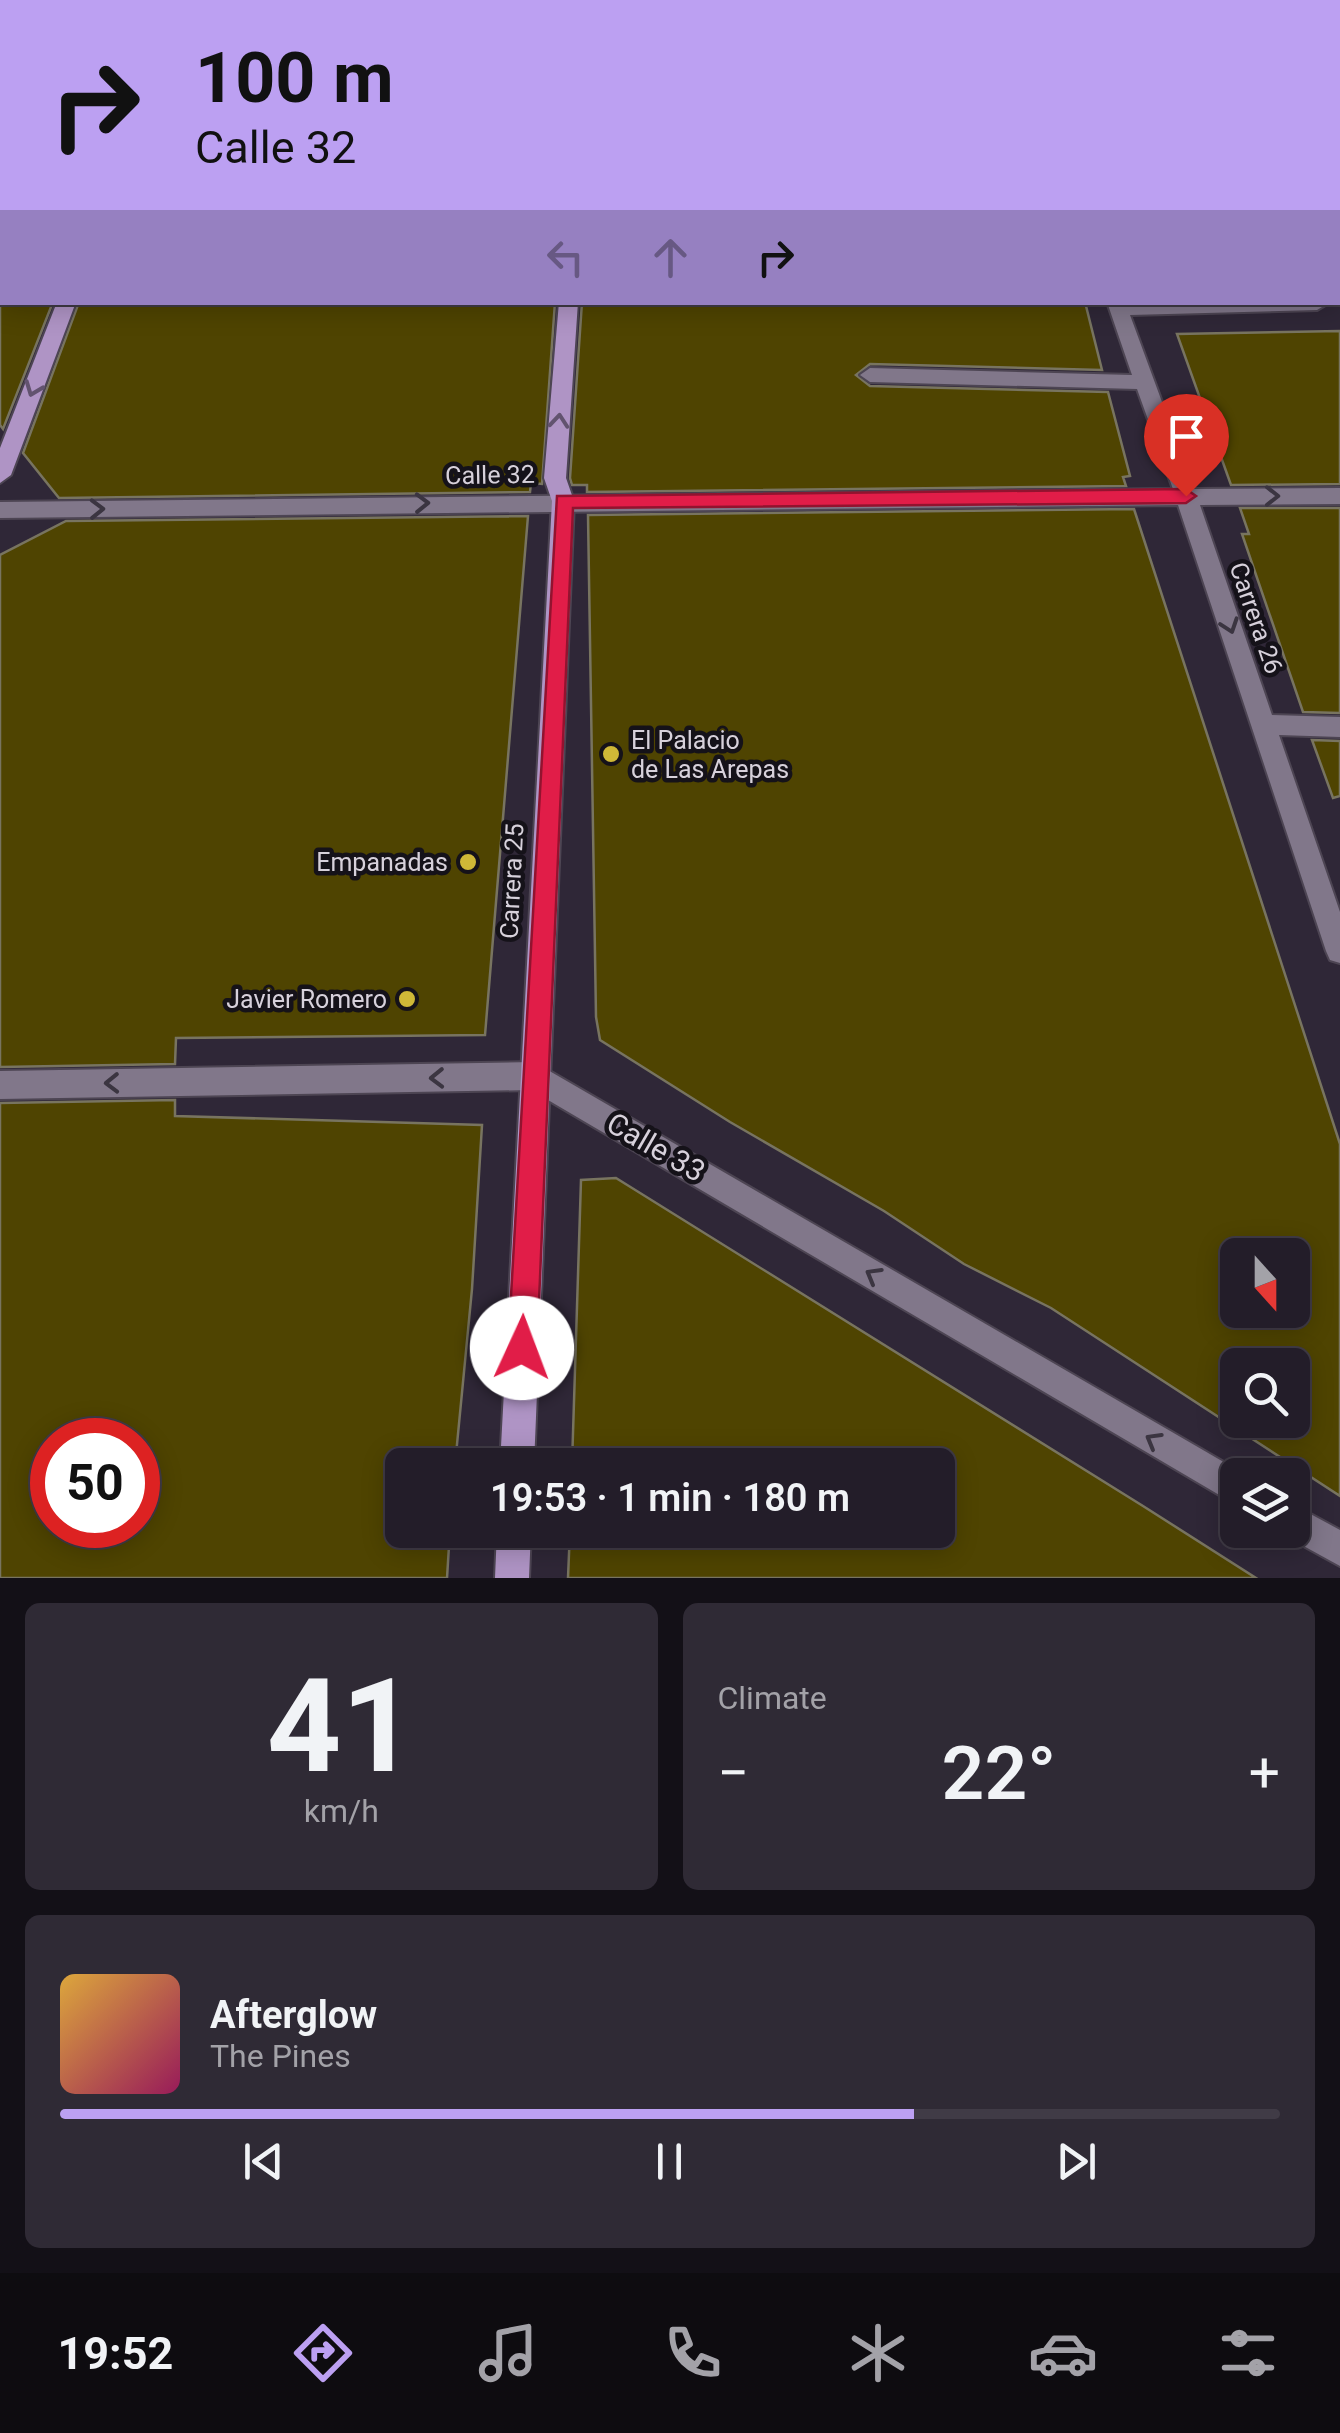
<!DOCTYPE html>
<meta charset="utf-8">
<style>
:root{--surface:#231d29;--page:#2f2a35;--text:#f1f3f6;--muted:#a3a2a8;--line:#403b46;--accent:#bca0f2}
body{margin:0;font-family:Roboto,sans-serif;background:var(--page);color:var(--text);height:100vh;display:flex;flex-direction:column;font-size:38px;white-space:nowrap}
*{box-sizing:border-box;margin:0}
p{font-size:32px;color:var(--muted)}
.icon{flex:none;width:55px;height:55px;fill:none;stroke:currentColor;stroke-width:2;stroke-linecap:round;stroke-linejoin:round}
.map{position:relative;height:1578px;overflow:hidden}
.details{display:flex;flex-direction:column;gap:25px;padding:25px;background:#131017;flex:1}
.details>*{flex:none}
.hud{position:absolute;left:0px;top:0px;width:1340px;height:305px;box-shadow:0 5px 25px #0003,0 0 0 2px var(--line);background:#bca0f2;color:#111;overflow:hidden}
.needle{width:65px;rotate:159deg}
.buttons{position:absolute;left:1220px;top:1238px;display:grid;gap:20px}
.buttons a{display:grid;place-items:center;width:90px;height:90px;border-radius:15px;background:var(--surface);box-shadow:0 5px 25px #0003,0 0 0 2px var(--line);font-size:50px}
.speed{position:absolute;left:30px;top:1418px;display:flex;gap:20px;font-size:50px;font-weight:700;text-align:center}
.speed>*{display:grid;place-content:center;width:130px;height:130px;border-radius:50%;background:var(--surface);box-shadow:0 5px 25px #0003,0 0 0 2px var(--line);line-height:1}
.speed .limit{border:15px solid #d22;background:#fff;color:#111}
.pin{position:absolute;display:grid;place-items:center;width:85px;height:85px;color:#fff;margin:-102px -42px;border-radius:50% 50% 50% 0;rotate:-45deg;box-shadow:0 0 10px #0007}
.pin .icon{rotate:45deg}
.me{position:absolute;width:110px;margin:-55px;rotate:2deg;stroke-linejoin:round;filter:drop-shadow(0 0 8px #0008)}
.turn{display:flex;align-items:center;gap:35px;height:210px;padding:0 30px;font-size:45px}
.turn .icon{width:130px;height:130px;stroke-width:2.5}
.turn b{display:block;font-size:70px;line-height:85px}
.lanes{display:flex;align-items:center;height:95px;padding:0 30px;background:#0003;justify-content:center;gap:50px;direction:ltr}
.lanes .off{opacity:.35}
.big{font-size:75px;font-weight:600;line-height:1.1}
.details .widget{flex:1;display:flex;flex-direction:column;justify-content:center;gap:15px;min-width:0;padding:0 35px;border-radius:15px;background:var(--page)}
.details .dial{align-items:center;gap:0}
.dial b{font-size:130px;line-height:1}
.song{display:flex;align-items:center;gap:30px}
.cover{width:120px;height:120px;border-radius:15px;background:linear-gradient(135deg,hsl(40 70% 55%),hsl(330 70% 35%))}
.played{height:10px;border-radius:5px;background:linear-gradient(90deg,var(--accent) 70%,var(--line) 70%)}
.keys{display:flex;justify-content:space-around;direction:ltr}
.heat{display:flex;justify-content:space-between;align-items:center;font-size:55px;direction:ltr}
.details .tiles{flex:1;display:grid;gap:25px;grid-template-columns:1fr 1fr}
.widget:last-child{grid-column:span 2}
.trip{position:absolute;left:385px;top:1448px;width:570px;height:100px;border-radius:15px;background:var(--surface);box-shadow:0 5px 25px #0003,0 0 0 2px var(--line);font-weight:600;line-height:100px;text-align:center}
.menu{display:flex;height:160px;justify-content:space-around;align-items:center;background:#0e0c10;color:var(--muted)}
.menu .icon{width:70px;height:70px}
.menu .selected{color:var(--accent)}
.menu b{font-size:45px;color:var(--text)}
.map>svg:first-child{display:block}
.building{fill:#4f4401;stroke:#787460;stroke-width:2.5;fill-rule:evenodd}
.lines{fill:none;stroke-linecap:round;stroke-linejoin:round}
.minor-casing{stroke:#4d4553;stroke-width:4}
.major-casing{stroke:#4d4553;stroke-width:4}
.minor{fill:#81778a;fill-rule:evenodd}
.major{fill:#af94c5;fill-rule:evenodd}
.oneway{stroke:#62536f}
.oneway2{stroke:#3b3541}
.route{fill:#e11d48;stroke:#92132f;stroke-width:2.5}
.poi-dot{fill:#cfb837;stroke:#151219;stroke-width:4}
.labels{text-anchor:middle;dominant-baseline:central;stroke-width:9;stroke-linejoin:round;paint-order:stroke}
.street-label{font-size:25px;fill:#d7d1db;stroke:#151219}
.poi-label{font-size:25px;fill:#d7d1db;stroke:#151219;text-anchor:end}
.near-street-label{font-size:30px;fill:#d7d1db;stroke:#151219}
</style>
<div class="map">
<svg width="1340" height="1578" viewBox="0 0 1340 1578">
<rect width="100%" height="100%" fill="#2f2737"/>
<path class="building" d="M0,302h53l-50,127 -3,-4z
M79,302h476l-13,182 -11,-1 -1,9 -471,6 -36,-45z
M582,302h503l17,68 -232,-6 -14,11 14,11 238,6 22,84 -7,1 3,9 -539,6v-7h-15l-2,-7z
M1340,331v153l-109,1 -54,-151z
M1240,508h100v205l-37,-1 -61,-178h7z
M1134,509l206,635v352l-289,-188 -87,-44 -80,-53 -154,-89 -130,-82 -4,-23 -8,-502zM1238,1255h54v55h-54zM1238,1365h54v55h-54z
M528,516l-43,519 -309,3 -1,26 -175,3v-512l66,-34z
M1312,740l28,1v55l-7,2z
M175,1100v16l307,9 -10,164 -17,176h-53v65h48l-3,48h-447v-475zM52,1440h86v85h-86z
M616,1178l527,328 113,72h-688l2,-48h368v-65h-366l9,-285z"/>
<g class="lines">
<g class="minor-casing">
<path id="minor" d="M1008,0h16l1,2h-15z
M1338,153h2v10h-2z
M0,156h2v10h-2z
M1107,302l220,2 -10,6 -187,5 64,174 146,-1v16l-140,1 72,210 68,2v20l-61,-2 61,177v51l-10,-3 -4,-9 -148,-446 -1178,13v-16l1173,-13 -36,-100 -267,-7 -10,-7 10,-7 262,7z
M534,1062l712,413h-8v31l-707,-416 -531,9v-28z
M1292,1504l48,26v36l-60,-33 -1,-3h13z"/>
</g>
<g class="major-casing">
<path id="major" d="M575,0h16v2h-15z
M57,302h19l-65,173 -11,8v-35z
M559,302h19l-12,176 8,23 -40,964h-34l52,-964 -8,-23z
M497,1530h34l-2,48h-34z"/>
</g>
<use href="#minor" class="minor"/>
<use href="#major" class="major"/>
</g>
<defs><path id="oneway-chevron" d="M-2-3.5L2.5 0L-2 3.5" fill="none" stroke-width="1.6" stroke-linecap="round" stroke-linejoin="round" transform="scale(2.5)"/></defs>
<g class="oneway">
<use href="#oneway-chevron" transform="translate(33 389) rotate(111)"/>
<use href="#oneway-chevron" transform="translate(559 421) rotate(-85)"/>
</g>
<g class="oneway2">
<use href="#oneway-chevron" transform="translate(1272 496)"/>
<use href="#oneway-chevron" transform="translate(422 503) rotate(-1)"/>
<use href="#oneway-chevron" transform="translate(97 509) rotate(-1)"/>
<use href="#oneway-chevron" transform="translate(1230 626) rotate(71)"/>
<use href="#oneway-chevron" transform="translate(437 1078) rotate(179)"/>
<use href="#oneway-chevron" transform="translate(112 1083) rotate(179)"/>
<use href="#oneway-chevron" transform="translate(873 1275) rotate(-150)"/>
<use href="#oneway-chevron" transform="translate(1153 1440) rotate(-150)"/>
</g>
<path class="route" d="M1186,489l10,7 -10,7 -613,5 -36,840 -4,11 -11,4 -10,-4 -4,-11 49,-852z"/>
<g class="poi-dot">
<circle cx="611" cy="754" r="10"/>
<circle cx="468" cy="862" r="10"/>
<circle cx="407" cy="999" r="10"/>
</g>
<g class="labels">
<g class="street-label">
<text transform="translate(490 475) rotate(-1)">Calle 32</text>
<text transform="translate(1256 618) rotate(71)">Carrera 26</text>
<text transform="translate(512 881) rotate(-87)">Carrera 25</text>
</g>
<g class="poi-label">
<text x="631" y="740" text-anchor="start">El Palacio<tspan x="631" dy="29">de Las Arepas</tspan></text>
<text x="448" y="862">Empanadas</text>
<text x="387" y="999">Javier Romero</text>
</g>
<g class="near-street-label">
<text transform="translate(656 1147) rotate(30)">Calle 33</text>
</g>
</g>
</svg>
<div class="buttons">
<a><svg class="needle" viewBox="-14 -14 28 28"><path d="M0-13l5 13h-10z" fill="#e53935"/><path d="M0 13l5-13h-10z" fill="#a3a2a8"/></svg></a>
<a><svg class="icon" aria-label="search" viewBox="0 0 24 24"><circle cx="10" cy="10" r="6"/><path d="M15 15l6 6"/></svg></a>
<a><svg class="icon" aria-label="layers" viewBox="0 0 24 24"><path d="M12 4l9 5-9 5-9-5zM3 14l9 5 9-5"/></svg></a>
</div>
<div class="speed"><div class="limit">50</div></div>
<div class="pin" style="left:1186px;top:496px;background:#d93025"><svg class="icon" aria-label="arrive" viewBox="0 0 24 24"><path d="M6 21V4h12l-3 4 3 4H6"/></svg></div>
<svg class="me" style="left:522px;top:1348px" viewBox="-20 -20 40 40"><circle r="19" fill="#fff"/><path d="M0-13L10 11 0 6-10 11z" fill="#e11d48"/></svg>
<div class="trip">19:53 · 1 min · 180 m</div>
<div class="hud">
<div class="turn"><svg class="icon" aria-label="right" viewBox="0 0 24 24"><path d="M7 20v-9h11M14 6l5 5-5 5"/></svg><div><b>100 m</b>Calle 32</div></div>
<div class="lanes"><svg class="icon off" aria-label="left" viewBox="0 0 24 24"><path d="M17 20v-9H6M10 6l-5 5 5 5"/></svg><svg class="icon off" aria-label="ahead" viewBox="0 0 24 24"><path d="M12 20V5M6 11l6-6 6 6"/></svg><svg class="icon" aria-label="right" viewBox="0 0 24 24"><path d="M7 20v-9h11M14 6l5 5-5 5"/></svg></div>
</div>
</div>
<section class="details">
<div class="tiles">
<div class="widget dial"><b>41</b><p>km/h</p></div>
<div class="widget"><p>Climate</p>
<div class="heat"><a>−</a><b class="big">22°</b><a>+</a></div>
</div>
<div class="widget">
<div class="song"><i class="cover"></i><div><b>Afterglow</b><p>The Pines</p></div></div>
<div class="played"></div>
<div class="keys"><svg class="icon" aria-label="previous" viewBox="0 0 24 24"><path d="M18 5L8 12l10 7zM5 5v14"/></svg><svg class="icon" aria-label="pause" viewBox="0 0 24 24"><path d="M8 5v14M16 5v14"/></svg><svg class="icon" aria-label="next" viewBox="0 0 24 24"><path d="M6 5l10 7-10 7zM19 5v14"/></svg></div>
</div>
</div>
</section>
<nav class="menu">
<b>19:52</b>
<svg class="icon selected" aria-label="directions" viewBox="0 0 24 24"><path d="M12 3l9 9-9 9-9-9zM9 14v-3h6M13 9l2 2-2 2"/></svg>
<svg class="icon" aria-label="music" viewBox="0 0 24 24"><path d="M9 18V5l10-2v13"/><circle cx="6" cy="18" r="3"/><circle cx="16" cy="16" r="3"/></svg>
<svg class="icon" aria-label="phone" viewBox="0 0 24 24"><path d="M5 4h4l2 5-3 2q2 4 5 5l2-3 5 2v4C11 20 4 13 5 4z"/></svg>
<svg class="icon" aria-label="climate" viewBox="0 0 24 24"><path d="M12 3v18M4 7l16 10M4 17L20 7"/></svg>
<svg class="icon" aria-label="car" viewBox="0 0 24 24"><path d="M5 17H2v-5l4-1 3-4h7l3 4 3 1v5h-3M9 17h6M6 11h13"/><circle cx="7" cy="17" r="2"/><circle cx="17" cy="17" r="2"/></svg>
<svg class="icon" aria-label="filters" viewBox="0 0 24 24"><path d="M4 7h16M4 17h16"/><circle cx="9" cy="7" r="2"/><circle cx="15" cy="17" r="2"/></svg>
</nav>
